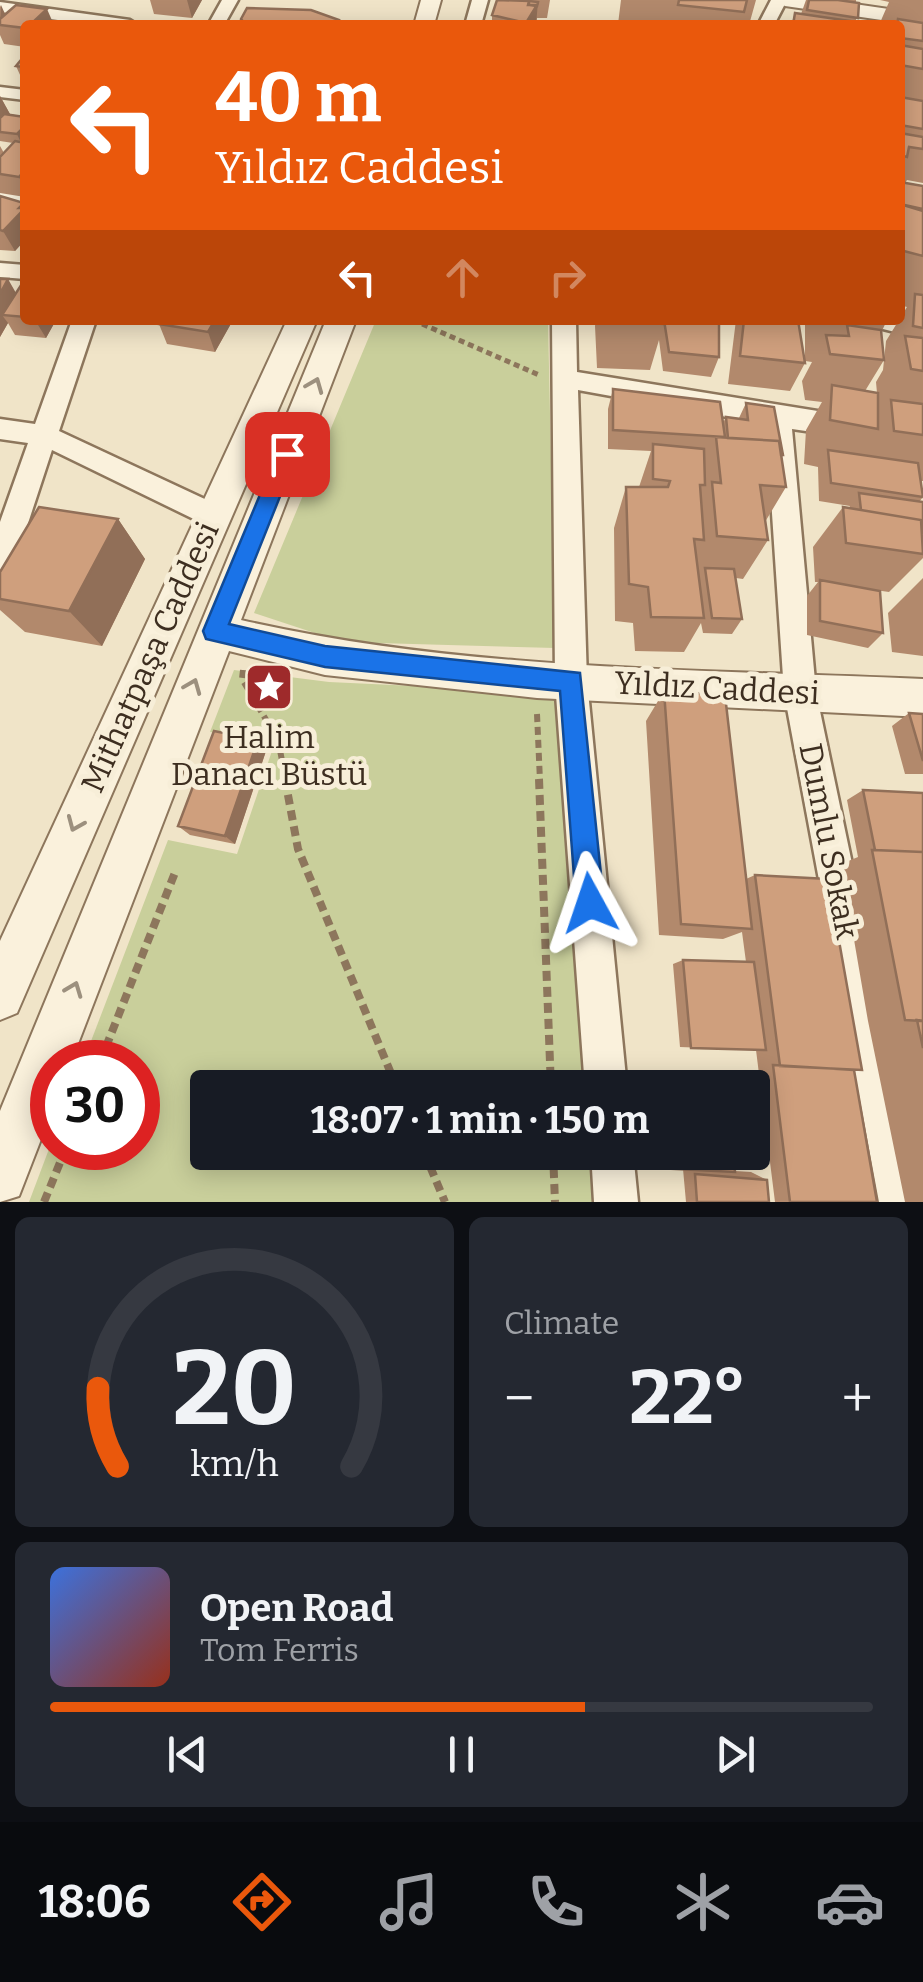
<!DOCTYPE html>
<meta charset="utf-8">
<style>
:root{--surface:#171b24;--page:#242831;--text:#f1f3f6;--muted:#9ea1a6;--line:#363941;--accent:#ea580c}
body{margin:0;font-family:Bitter,serif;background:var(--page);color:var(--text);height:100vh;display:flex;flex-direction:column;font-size:38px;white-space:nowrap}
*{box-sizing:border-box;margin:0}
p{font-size:32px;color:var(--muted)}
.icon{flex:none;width:55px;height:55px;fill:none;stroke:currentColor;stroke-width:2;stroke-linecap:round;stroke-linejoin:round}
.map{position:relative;height:1202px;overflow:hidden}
.drawer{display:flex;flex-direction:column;gap:15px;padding:15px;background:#0d0f14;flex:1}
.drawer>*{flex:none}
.banner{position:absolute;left:20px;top:20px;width:885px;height:305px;border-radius:10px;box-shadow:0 5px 25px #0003;background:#ea580c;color:#fff;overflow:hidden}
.speed{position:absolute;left:30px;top:1040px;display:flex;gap:20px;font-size:50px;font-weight:700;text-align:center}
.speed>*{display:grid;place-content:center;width:130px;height:130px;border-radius:50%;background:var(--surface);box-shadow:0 5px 25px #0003;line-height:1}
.speed .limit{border:15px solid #d22;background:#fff;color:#111}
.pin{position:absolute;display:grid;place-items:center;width:85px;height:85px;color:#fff;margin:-42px;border-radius:20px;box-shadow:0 5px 15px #0006}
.me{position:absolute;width:110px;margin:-55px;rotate:355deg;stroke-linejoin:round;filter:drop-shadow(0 0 8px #0008)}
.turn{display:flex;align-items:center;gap:35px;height:210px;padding:0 30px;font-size:45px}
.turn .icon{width:130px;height:130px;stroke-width:2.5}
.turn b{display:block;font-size:70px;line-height:85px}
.lanes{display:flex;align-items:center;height:95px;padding:0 30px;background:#0003;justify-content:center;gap:50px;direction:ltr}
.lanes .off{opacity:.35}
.big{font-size:75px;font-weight:700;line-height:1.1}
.drawer .card{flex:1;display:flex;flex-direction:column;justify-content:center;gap:15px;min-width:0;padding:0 35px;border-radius:15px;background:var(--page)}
.drawer .dial{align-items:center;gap:0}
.dial svg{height:260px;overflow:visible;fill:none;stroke:var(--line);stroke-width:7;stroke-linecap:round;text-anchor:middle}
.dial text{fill:var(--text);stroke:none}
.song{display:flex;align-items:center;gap:30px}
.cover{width:120px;height:120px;border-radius:15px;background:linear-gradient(135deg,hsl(220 70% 55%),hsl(10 70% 35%))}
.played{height:10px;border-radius:5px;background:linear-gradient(90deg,var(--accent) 65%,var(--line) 65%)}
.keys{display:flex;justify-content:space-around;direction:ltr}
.heat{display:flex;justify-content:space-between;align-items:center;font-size:55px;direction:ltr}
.drawer .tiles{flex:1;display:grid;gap:15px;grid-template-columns:1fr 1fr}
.card:last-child{grid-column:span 2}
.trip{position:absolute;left:190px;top:1070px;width:580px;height:100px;border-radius:10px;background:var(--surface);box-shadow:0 5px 25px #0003;font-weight:700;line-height:100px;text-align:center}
.dock{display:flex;height:160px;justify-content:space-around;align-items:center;background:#090b0e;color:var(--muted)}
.dock .icon{width:70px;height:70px}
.dock .on{color:var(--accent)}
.dock b{font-size:45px;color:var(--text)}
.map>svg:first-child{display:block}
.green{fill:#c9cf9b}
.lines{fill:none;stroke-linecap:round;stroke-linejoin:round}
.minor-casing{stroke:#8d765c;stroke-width:5}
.tertiary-casing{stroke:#8d765c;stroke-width:4}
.path-far2{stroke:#8d765c;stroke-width:5;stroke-dasharray:6 4;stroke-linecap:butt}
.path-far1{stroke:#8d765c;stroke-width:6;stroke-dasharray:8 5;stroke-linecap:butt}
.path{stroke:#8d765c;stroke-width:8;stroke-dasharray:10 6;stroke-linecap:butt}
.minor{fill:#faf1dc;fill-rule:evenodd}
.tertiary{fill:#faf1dc;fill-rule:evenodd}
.wall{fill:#b2896c}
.shaded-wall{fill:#916f58}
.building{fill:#cf9f7d;stroke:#916f58;stroke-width:2.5}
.oneway{stroke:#9c907e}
.route{fill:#1a73e8;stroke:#114b97;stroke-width:2.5}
.labels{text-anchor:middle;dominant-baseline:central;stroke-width:10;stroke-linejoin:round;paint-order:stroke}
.street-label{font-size:32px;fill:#3d2e20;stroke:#f7eed8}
.poi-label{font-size:32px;fill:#3d2e20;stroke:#f7eed8}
</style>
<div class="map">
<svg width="923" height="1202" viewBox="0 0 923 1202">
<rect width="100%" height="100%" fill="#f0e4c8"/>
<path class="green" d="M376,320h172l7,328 -213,-6 -88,-29z
M234,670l95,12 232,11 26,394 -379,1v64l383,1 3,49h-565l23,-61v7h86v-86h-55l85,-222 69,14 37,-109 -64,-13z"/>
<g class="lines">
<g class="minor-casing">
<path id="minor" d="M222,0h16l-14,25h-16z
M472,0h16l-7,25h-16z
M771,0h16l-13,25h-16z
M0,2l130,18 8,5h-44l-94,-13z
M0,87l25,3v10l-25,-3z
M0,190l25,4v12l-25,-4z
M0,263l25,2v14l-25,-2z
M900,317l23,6v16l-52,-13 -4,-6z
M72,320h24l-37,111 165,77 4,8 -4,8 -10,3 -10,-3 -152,-74 -37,113 -5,9 -10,3v-53l28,-79 -28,-4v-20l35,5z
M552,320h24l1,52 346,56v20l-131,-19 24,263 107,510h-44l-95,-510 -18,-268 -188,-34 9,291 40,407h-42l-30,-407z
M591,1152h42l5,50h-44z"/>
</g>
<g class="tertiary-casing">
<path id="tertiary" d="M421,0h20l-7,25h-20z
M775,0h52l96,14v12l-138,-20z
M287,320h30l-300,693 -17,7v-79z
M326,320h30l-115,300c222,51 455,49 682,59v38l-386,-19 -212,-23 -96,-24 -158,411h-19v49l-33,85 -19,6v-91z"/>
</g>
<path class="path-far2" d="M413,320l126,55"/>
<path class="path-far1" d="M243,670l-1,9 36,61 8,41
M537,714l3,67"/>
<path class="path" d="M285,779l13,70 99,239
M539,779l12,309
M100,1062l76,-192
M424,1152l21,50
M553,1152l2,50
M44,1202l22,-54"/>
<use href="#minor" class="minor"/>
<use href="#tertiary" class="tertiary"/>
</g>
<path class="wall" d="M150,0h52l-10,18 -38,-4z
M497,0h53l-3,18h-10l-1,7h-44v-10z
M621,0h135l-7,25h-120l-11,-1z
M806,0h50v25h-65l4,-12 6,1z
M880,0h43v183l-16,-3 -2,3 18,3v295h-2l2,16 -4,5h4v56l-34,34 -14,-2 8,43 -15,15 -61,-13v-39l11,-14h-3l-2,-35 30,-40 6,1 1,-2 -31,-5 -1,-34 -14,-3 2,-34 16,-28 -17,-2 -3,-19 10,-19 -7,-1v-41h82l-6,13 3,27 -19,31 12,2 -1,-11 7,-12 3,-29 21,-34 -7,-2v-280h-21l10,-23z
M0,5l5,10 20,10v22l-21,-3 -4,-9z
M25,55v31l-9,-20z
M0,96l10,18 15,3v80l-25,-4v-47l4,7 9,-10 -13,-2z
M0,196l24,7 1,3v34l-10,11 -15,-1z
M0,279l16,14 9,-14v41h31l-10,18 -31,-3 -7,-12 -8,14z
M233,320l-18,32 -48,-8 -8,-20z
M596,320h123v37l-8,20 -48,-6 -4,-31 -9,30 -53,-2 -2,-42z
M736,320h62l7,43 -15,28 -62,-7z
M613,389l110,34 3,-6 13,1 7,-15 37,52 -1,2 4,30 -21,35 3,18 -25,39 -7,-1 6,41 -10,15 -29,-1 -2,-10 -17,29 -49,-1 -2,-28 -18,-2 -1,-93 12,-41h13l12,-36 -43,-2v-40z
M118,519l27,40 -43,87 -77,-14 -25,-22v-38z
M923,578v78l-31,-4 -4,-39z
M664,691l82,188 9,-4 99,195 23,132h-102l-19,-152 -76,-3 -7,-83 10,-4 63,2 -4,-30 -19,7 -64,-4 -13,-214z
M909,713l14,1v60h-18l-13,-48z
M266,751l-31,93 -45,-9 -12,-9z
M863,790l60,3v409h-18l-37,-181 -27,-157 17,-7 -11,-57z
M647,1152h86l2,19 16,1 16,8 2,22h-83l-3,-33 -26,-1 -10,-7z"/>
<path class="shaded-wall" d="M187,0h15l-10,18z
M529,1l9,1 -2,23h-10z
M1,5l9,20h-10z
M47,9l7,16h-24z
M0,96l11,20 -11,10z
M25,126v16l-3,3 -5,-11z
M25,170v19l-6,-12z
M24,203l1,23h-2l2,4v10l-10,11 -12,-20z
M8,279l12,21 -18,15 6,8 -8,14v-43z
M35,320h21l-10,18z
M215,320h18l-18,32 -7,-20z
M118,519l27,40 -43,87 -33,-35z
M258,740l8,11 -31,93 -10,-8z"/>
<path class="building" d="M497,0l32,1 -1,4h9l-11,18 -34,-8z
M517,0h2l19,2 -1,4 -8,-1v-4z
M679,0h68l-3,12 -66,-7z
M809,0h29l21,3 -1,15 -51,-8z
M16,5l31,4 -17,16h-5v3l-25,-3v-6z
M247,8l64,2 28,10 -2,5h-91l-5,-6z
M795,13l62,9 -1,3h-63z
M898,19l25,4v18l-23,-3v-13h-3z
M900,45l23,4v20l-23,-4z
M25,55v12l-9,-1z
M900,97l23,4v28l-23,-4z
M4,114l21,3v9l-8,8 -17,-2v-14z
M900,133l23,4v12l-14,-2 -2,10 -7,-2z
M15,141l10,2v27l-6,7 -19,-3v-17z
M900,182l23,4v23l-23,-5z
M0,196l24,7 -5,5h6l-22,23 -3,-1z
M900,204l23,7v45l-23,-6z
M0,279h8l-8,15z
M25,279v38l-23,-2z
M915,294l8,1v33l-10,-2z
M161,320h54l-7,12 -49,-8z
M607,320h55l1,4 -56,-3z
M664,320h55v37l-50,-5z
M744,320h54l7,43 -65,-7z
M847,325l34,5 3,30 -54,-6 -4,-19 23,1z
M905,336l18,2v33l-12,-2z
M832,385l46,8v36l-48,-9z
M613,389l107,13 5,35 -112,-7z
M891,400l32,4v31l-29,-4z
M746,403l28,4 9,48h-2l-2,-14 -51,-3 -2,-21 22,3z
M716,437l63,4 7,46 -26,-2 8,55 -51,-4 -5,-54 9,1z
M653,444l51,5 1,36h-5l4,55 -10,-1 10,79 -53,-1 -3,-30 -19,-3 -3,-97h42l2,-6 -17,-2z
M828,450l90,13 5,34 -92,-14z
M859,493l64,9v32l-2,-14 -60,-10z
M39,507l79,12 -49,92 -69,-12v-27z
M843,507l78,13 2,34 -77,-11z
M705,568l29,1 8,50 -30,-1z
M820,580l60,11 3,42 -63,-12z
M664,691l61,4 27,234 -71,-5z
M909,713l14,1v47z
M214,731l44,9 -33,96 -47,-10z
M863,790l60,3v59l-48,-2z
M872,850l51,2v169l-18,-1z
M755,875l73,4 34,191 -82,-4z
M683,960l71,2 12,88 -75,-2z
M917,1020l6,1v27z
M773,1065l81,5 23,132h-87z
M656,1152h77l2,20 -78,-4z
M695,1174l72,6 2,22h-72z"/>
<defs><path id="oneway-chevron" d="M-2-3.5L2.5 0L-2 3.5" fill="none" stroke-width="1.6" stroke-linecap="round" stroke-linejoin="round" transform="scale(2.5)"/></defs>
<g class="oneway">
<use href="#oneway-chevron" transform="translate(315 385) rotate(-68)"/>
<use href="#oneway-chevron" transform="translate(193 686) rotate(-68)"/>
<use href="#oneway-chevron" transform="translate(75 824) rotate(113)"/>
<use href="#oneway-chevron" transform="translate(74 989) rotate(-69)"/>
</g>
<path class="route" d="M287,446l10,8 -68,170 96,22 255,27 24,230 -4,10 -10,4 -10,-4 -4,-10 -16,-212 -235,-24 -119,-28 -3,-8 74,-177z"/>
<defs>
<g id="sight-square" transform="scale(2.5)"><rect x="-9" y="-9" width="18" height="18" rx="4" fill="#9e2a2b" stroke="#f7eed8"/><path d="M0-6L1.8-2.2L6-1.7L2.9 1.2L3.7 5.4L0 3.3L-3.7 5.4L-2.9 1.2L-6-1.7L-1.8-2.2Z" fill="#fff"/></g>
</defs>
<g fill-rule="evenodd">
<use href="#sight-square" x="269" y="687"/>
</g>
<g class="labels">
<g class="street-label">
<text transform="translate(150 657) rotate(-66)">Mithatpaşa Caddesi</text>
<text transform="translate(717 688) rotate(3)">Yıldız Caddesi</text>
<text transform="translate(829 841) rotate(79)">Dumlu Sokak</text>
</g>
<g class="poi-label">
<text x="269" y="737">Halim<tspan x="269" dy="37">Danacı Büstü</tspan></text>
</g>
</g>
</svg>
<div class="speed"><div class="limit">30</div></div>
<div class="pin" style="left:287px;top:454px;background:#d93025"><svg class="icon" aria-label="arrive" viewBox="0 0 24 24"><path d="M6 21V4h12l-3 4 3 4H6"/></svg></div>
<svg class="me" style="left:590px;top:903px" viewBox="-20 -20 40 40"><path d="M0-17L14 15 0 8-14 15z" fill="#1a73e8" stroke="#fff" stroke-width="4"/></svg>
<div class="trip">18:07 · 1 min · 150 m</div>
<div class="banner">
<div class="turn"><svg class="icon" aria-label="left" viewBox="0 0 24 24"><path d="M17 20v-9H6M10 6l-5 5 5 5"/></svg><div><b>40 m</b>Yıldız Caddesi</div></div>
<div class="lanes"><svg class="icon" aria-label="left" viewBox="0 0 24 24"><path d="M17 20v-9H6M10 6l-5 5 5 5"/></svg><svg class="icon off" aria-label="ahead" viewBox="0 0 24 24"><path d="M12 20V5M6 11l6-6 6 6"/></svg><svg class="icon off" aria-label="right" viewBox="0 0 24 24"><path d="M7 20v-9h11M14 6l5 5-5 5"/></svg></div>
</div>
</div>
<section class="drawer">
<div class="tiles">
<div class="card dial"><svg viewBox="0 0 100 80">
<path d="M14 69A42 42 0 1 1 86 69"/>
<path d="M14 69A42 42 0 0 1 8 45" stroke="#ea580c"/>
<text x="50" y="56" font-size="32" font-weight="700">20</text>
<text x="50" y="72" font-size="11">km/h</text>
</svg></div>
<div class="card"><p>Climate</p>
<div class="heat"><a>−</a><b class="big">22°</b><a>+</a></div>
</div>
<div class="card">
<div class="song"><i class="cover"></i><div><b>Open Road</b><p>Tom Ferris</p></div></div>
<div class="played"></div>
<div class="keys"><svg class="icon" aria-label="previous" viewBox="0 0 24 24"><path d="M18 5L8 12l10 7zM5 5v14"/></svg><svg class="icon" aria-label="pause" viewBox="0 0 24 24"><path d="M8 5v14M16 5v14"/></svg><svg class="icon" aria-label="next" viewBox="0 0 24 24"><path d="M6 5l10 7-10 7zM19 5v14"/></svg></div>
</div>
</div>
</section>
<nav class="dock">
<b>18:06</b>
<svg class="icon on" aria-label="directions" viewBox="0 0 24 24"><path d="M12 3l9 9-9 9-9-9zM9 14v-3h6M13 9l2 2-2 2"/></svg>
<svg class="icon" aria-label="music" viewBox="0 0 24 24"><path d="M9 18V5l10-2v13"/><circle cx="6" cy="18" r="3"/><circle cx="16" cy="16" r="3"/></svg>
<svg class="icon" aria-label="phone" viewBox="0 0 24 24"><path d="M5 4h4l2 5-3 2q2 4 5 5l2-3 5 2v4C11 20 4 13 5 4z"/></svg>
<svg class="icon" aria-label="climate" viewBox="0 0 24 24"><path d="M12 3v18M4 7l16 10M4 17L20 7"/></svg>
<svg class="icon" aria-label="car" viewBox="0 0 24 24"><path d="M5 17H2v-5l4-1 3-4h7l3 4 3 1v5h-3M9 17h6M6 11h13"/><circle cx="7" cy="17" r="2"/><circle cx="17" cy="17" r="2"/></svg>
</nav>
